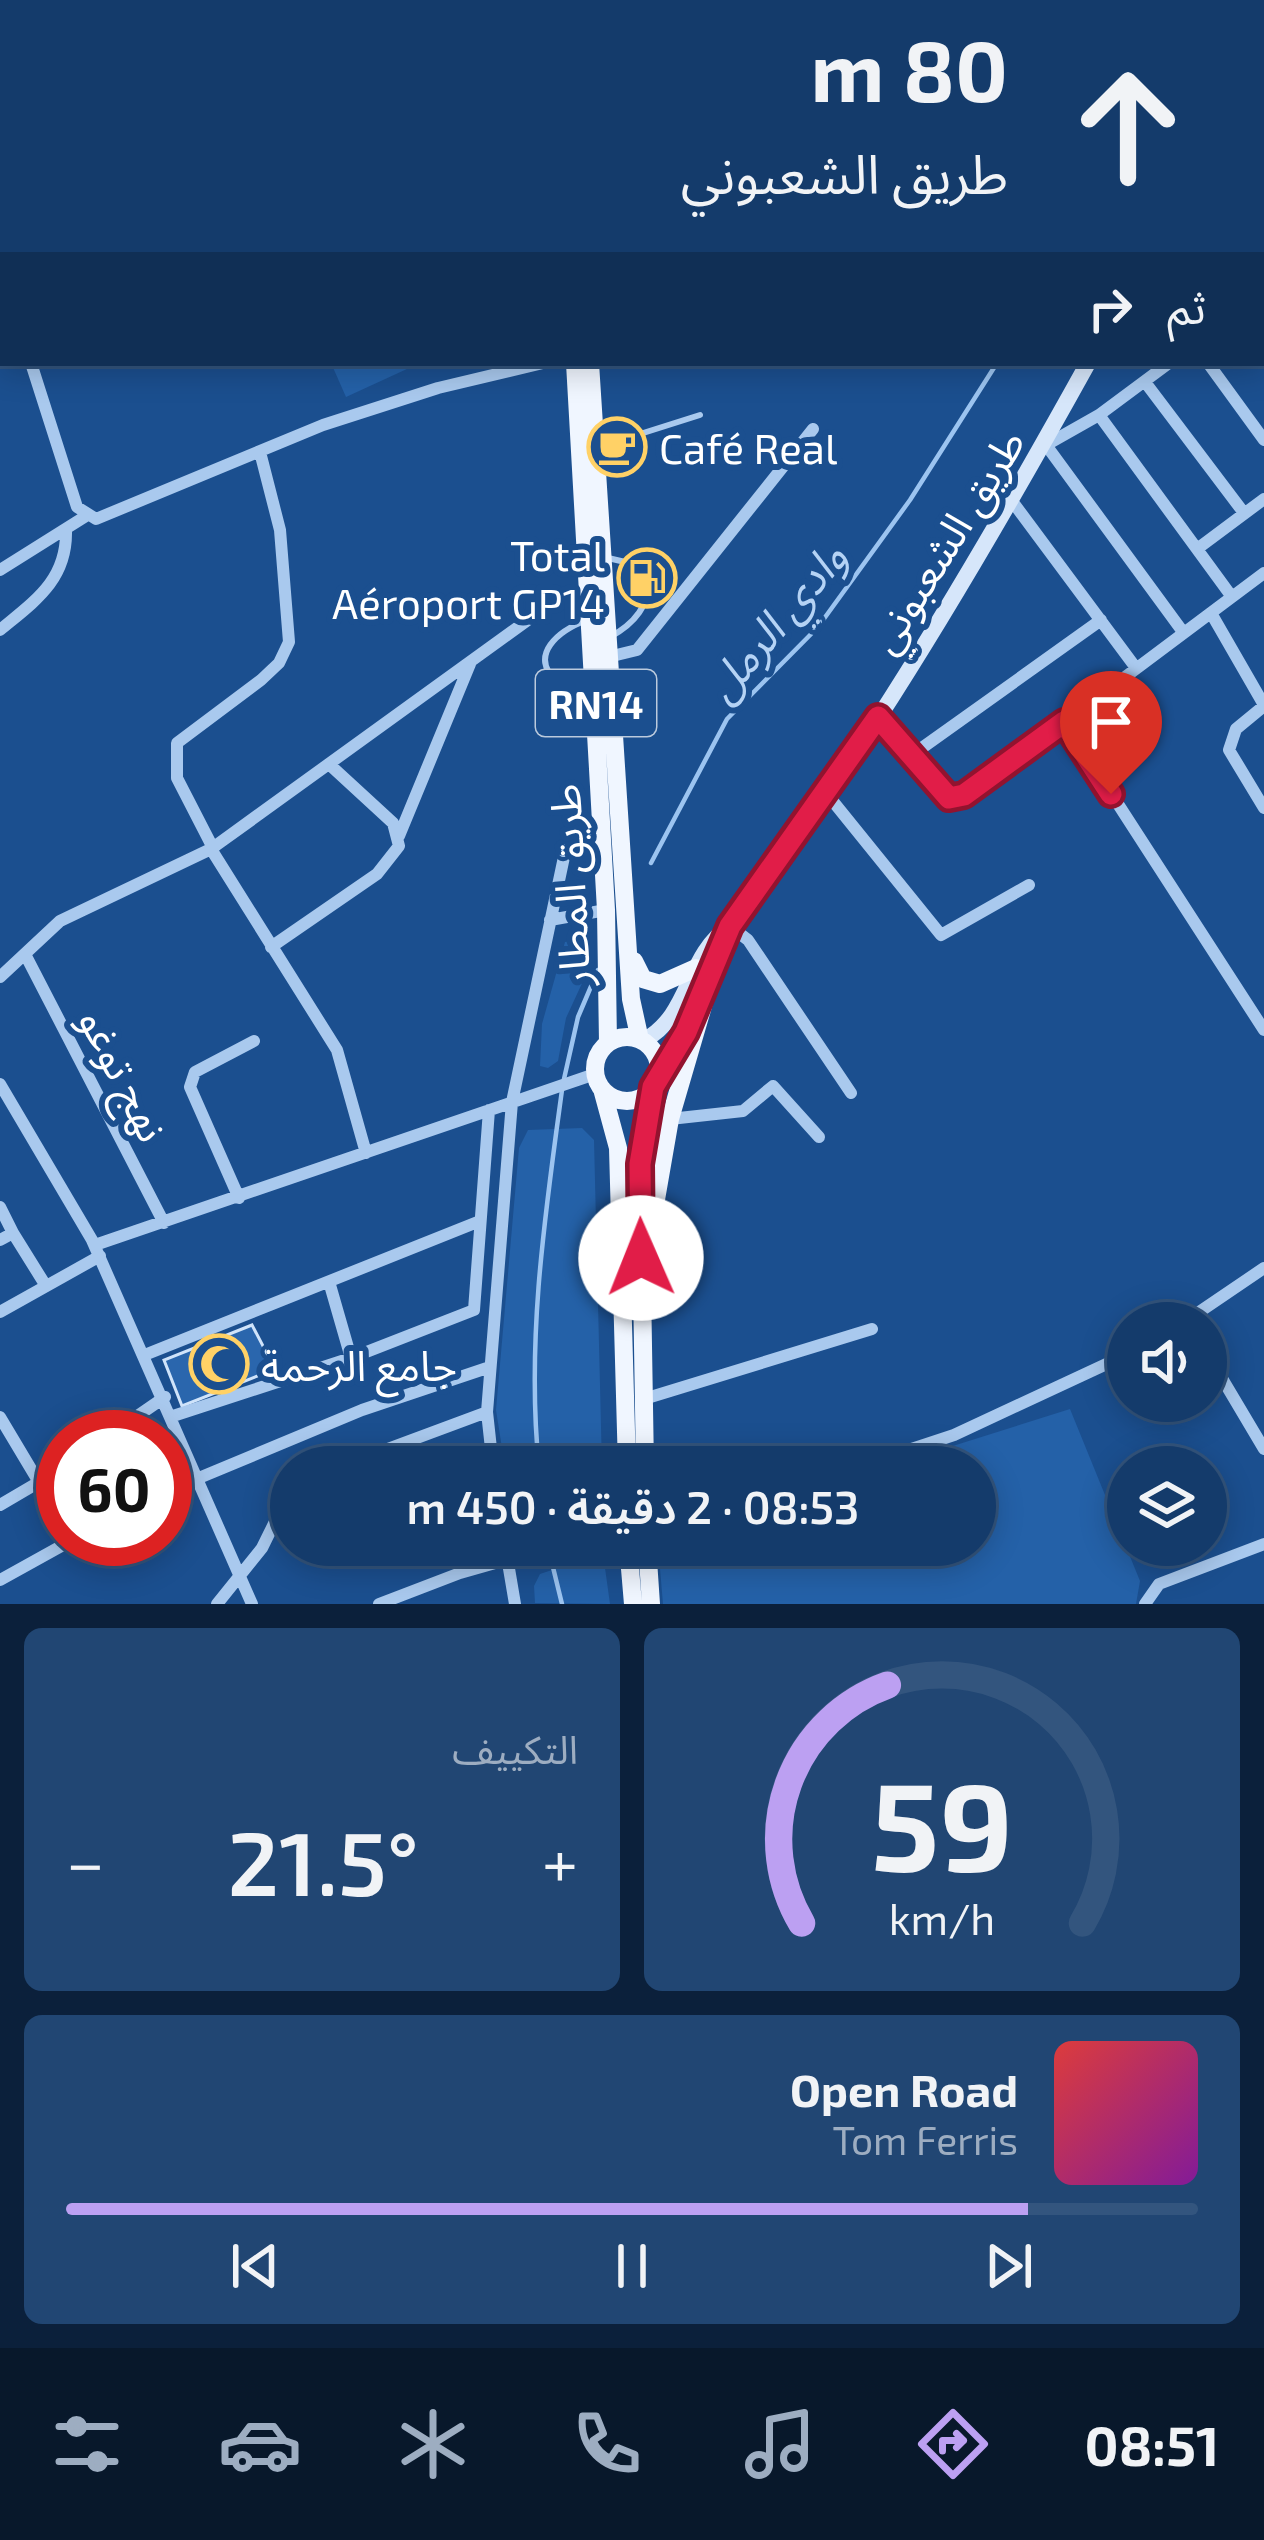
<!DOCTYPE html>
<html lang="ar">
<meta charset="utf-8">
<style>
:root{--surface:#143b6b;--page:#214673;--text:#f1f3f6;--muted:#9dadc1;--line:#33557e;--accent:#bca0f2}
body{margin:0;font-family:"Exo 2","Noto Sans Arabic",sans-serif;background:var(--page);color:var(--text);direction:rtl;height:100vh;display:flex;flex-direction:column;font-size:45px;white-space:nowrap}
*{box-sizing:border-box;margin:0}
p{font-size:39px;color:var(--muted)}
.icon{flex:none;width:66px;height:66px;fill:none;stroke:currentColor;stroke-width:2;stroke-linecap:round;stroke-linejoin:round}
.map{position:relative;height:1604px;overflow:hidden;direction:ltr}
.sheet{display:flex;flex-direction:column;gap:24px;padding:24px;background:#0b203b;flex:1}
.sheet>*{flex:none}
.hud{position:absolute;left:0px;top:0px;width:1266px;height:366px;box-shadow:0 6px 30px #0003,0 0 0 3px var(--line);direction:rtl;background:#143b6b;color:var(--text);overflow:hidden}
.controls{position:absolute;left:1107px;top:1302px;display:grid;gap:24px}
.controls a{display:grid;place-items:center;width:120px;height:120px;border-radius:50%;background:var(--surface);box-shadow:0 6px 30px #0003,0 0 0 3px var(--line);font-size:60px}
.speed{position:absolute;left:36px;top:1410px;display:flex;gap:24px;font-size:60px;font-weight:700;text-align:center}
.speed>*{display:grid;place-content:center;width:156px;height:156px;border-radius:50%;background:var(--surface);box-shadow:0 6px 30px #0003,0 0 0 3px var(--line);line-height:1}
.speed .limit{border:18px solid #d22;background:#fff;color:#111}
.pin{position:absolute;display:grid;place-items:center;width:102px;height:102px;color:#fff;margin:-123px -51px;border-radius:50% 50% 50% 0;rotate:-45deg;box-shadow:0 0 12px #0007}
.pin .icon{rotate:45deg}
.me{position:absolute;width:132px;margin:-66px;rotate:359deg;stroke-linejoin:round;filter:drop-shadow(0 0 9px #0008)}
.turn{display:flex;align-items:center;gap:42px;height:252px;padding:0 60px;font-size:54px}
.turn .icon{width:156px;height:156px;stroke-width:2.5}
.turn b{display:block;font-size:84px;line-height:102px}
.then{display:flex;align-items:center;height:114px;padding:0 60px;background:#0003;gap:24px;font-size:45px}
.big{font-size:90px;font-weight:600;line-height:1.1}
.sheet .widget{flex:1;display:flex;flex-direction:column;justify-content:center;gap:18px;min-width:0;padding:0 42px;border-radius:18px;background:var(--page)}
.sheet .dial{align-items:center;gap:0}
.dial svg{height:312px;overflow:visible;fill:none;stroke:var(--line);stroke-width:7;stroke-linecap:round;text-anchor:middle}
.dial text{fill:var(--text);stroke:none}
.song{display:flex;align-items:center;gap:36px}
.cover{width:144px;height:144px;border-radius:18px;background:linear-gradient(135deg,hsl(0 70% 55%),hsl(290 70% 35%))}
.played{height:12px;border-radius:6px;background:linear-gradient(90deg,var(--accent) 85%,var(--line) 85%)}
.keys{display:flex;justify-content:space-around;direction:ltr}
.heat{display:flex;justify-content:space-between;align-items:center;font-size:66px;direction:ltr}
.sheet .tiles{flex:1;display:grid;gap:24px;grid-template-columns:1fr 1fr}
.widget:last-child{grid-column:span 2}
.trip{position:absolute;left:270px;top:1446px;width:726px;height:120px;border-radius:60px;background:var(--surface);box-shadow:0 6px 30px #0003,0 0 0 3px var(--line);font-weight:600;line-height:120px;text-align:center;direction:rtl}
.tab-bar{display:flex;height:192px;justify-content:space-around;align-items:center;background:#08182b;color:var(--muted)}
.tab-bar .icon{width:84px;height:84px}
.tab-bar .on{color:var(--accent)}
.tab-bar b{font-size:54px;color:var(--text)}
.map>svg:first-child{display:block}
.green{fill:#2461a8}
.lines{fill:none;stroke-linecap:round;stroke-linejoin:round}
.stream{stroke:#9cc4f0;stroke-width:4.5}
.building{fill:#2a66ad;stroke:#cfe3fa;stroke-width:3}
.lane{stroke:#a9c9ee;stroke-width:6}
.street{stroke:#a9c9ee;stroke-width:12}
.secondary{stroke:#d6e6fa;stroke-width:16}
.primary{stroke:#f0f6ff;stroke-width:18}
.route-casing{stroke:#92132f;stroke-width:30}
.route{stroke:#e11d48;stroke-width:21}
.labels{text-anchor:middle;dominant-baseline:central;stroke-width:12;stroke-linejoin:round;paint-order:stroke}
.shield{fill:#1b4f8f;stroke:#bbcadd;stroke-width:3}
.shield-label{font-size:39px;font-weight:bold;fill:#fff}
.poi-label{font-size:42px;fill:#fff;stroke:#1b4f8f;text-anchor:start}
.street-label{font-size:42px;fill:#fff;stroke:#1b4f8f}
.water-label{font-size:45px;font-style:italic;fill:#b5d3f5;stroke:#1b4f8f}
</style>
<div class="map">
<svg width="1264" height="1604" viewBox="0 0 1264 1604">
<rect width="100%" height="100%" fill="#1b4f8f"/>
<path class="green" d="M331,363h89l-74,34z
M582,939l7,9 1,18 -24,52 -8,43 -10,7 -8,-2 2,-42 23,-82z
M582,1128l12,12 8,327h-97l-9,-57 23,-262 9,-18z
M1070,1409l70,172 -4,23h-473l-5,-59h317v-78h-89z
M586,1554l19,14 5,36 -75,-1 -1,-17 6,-12 15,-5 11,-13z"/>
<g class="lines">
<path class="stream" d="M1185,3l1,-3
M651,863l76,-144 91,-92 92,-127 87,-137
M564,1079l14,-62 20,-47
M539,1467c-13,-125 6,-253 23,-377
M549,1551l13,53"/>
</g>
<path class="building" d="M631,0h320l-321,3z
M252,1325l23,44 -93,37 -18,-46z"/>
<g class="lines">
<path class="lane" d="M223,3v-3
M599,447l101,-32
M608,558l30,7 10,9c4,30 -14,50 -38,63
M587,620c-27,10 -61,35 -29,63l34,6"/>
<path class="street" d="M1152,0l5,3
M617,3l1,-3
M1263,115l1,1
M0,292l3,-1
M31,363l46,144 19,12 227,-94 115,-37 105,-25
M1169,363l-70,52 -53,30 137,187
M1208,363l56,77
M1145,382l99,131
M1099,415l133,182
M1012,501l124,167
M1197,549l67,-50
M0,570l86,-54
M1264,573l-199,149 199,308
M1211,613l53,92
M0,630c35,-29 67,-50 66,-99
M604,658l33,-8 176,-221
M1264,706l-28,23 -7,21 35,58
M878,717l70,81 16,-3 101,-73
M912,755l189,-135
M827,794l114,141 88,-50
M399,836l71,-172
M213,848l-36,-70v-35l84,-63 18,-17 10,-21 -9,-112 -20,-78
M550,920l56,-10
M730,926l18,14 103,153
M271,947l106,-73 22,-28 -6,-23 -63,-58
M26,956l138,267
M0,977l60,-56 151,-72
M0,1084l92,156 160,364
M670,1119l73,-8 30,-25 46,51
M366,1153l-29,-103 -126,-201 346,-250 32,-3
M239,1198l-49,-111 5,-15 59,-31
M0,1207l13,26 -13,7
M13,1233l33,53
M95,1245l500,-171
M330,1285l21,73
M0,1312l100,-56
M1183,1323l81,-55
M147,1354l333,-133
M1223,1380l41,69
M644,1399l228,-70
M487,1412l25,-310 52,-245 14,-23 23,-7
M173,1416l178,-58 123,-48 15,-200
M0,1417l40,67
M107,1437l58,-40
M339,1467l148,-55 6,55
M857,1467l97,-32 174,-81
M194,1480l168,-70 125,-42
M165,1486l25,-15
M0,1505l63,-37
M505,1545l10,59
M0,1580l74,-41
M217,1604l45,-56 29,-59
M379,1604l81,-31 98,-28
M1145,1604l14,-20 105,-40"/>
<path class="secondary" d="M0,14h3
M1263,35l1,-2
M711,974c37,-93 112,-171 166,-254 75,-116 144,-236 211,-357
M643,1041c49,-26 42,-85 87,-115
M655,1083l39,-69"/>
<path class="primary" d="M586,3v-3
M575,363l31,547 2,133
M590,363l41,636 9,41
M634,961l9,18 17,5 36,-16
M595 1069a32 32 0 1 1 64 0a32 32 0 1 1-64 0Z
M602,1089l16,59 9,319
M650,1234l20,-115 45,-154
M645,1467l-5,-303 13,-77
M628,1545l5,59
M647,1545l4,59"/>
</g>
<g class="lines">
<g class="route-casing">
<path id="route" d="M641,1258l-1,-94 13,-77 33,-55 44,-106 148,-209 71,81 15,-3 100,-73 47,72"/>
</g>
<use href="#route" class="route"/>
</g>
<defs>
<g id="cafe-ring" transform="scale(3)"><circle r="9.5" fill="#1b4f8f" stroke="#ffd166" stroke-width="1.5"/><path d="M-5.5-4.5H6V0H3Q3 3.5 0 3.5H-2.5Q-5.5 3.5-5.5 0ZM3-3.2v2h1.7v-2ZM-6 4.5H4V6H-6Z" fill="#ffd166"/></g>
<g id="fuel-ring" transform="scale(3)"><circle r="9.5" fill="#1b4f8f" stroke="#ffd166" stroke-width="1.5"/><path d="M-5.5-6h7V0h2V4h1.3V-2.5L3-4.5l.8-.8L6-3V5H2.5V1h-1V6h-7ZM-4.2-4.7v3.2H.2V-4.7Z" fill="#ffd166"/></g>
<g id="mosque-ring" transform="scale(3)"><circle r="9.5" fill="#1b4f8f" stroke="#ffd166" stroke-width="1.5"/><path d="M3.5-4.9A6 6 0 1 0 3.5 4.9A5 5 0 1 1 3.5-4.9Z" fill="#ffd166"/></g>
</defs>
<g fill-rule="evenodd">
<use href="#cafe-ring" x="617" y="447"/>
<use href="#fuel-ring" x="647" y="578"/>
<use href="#mosque-ring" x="219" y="1364"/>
</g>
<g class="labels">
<rect class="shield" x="536" y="670" width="120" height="66" rx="9"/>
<g class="shield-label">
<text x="596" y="703">RN14</text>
</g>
<g class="poi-label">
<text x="659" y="447">Café Real</text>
<text x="605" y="554" text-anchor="end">Total<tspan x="605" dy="48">Aéroport GP14</tspan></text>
<text x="261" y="1364">جامع الرحمة</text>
</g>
<g class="street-label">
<text transform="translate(945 540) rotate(-58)">طريق الشعبوني</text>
<text transform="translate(568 885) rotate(-93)">طريق المطار</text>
<text transform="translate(125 1074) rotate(63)">نهج توغو</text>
</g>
<g class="water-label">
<text transform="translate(774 620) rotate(-50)">وادي الرمل</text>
</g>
</g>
</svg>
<div class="controls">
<a><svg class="icon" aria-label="sound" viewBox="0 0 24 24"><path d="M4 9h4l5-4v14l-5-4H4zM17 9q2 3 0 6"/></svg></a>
<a><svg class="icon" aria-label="layers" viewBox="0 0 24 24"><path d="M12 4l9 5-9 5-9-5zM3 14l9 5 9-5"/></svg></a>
</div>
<div class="speed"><div class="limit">60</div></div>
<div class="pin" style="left:1111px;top:794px;background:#d93025"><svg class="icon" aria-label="arrive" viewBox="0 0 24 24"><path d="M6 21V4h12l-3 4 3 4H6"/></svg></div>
<svg class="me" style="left:641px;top:1258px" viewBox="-20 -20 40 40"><circle r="19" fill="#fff"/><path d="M0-13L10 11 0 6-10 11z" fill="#e11d48"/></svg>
<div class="trip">08:53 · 2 دقيقة · 450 m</div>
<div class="hud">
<div class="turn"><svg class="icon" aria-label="ahead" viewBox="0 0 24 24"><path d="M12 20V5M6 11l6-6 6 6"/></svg><div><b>80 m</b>طريق الشعبوني</div></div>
<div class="then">ثم<svg class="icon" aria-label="right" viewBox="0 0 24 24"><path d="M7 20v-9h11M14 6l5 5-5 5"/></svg></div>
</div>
</div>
<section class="sheet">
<div class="tiles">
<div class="widget dial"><svg viewBox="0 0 100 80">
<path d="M14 69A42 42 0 1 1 86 69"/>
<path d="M14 69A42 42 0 0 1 36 8" stroke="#bca0f2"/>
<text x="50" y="56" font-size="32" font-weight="700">59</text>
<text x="50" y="72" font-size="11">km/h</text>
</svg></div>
<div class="widget"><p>التكييف</p>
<div class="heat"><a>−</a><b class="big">21.5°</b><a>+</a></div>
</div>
<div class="widget">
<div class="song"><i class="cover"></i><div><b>Open Road</b><p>Tom Ferris</p></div></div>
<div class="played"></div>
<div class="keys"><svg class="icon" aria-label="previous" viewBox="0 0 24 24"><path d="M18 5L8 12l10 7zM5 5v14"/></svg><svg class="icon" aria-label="pause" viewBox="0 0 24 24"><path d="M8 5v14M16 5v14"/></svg><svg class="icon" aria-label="next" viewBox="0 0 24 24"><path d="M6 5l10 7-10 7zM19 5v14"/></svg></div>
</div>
</div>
</section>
<nav class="tab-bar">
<b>08:51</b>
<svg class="icon on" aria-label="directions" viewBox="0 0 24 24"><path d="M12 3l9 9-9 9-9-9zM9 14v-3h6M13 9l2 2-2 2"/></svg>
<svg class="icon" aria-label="music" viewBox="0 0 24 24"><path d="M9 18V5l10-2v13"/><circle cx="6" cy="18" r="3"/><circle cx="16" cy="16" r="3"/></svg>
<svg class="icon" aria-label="phone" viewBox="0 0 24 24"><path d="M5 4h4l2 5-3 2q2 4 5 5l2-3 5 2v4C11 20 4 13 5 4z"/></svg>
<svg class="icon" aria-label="climate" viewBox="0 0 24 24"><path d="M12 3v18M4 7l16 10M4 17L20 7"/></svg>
<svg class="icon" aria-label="car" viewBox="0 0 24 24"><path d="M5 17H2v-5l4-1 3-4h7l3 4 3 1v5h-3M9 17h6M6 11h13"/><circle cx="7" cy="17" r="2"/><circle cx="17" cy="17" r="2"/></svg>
<svg class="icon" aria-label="filters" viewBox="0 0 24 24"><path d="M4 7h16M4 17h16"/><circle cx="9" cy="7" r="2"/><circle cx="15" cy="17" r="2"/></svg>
</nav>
